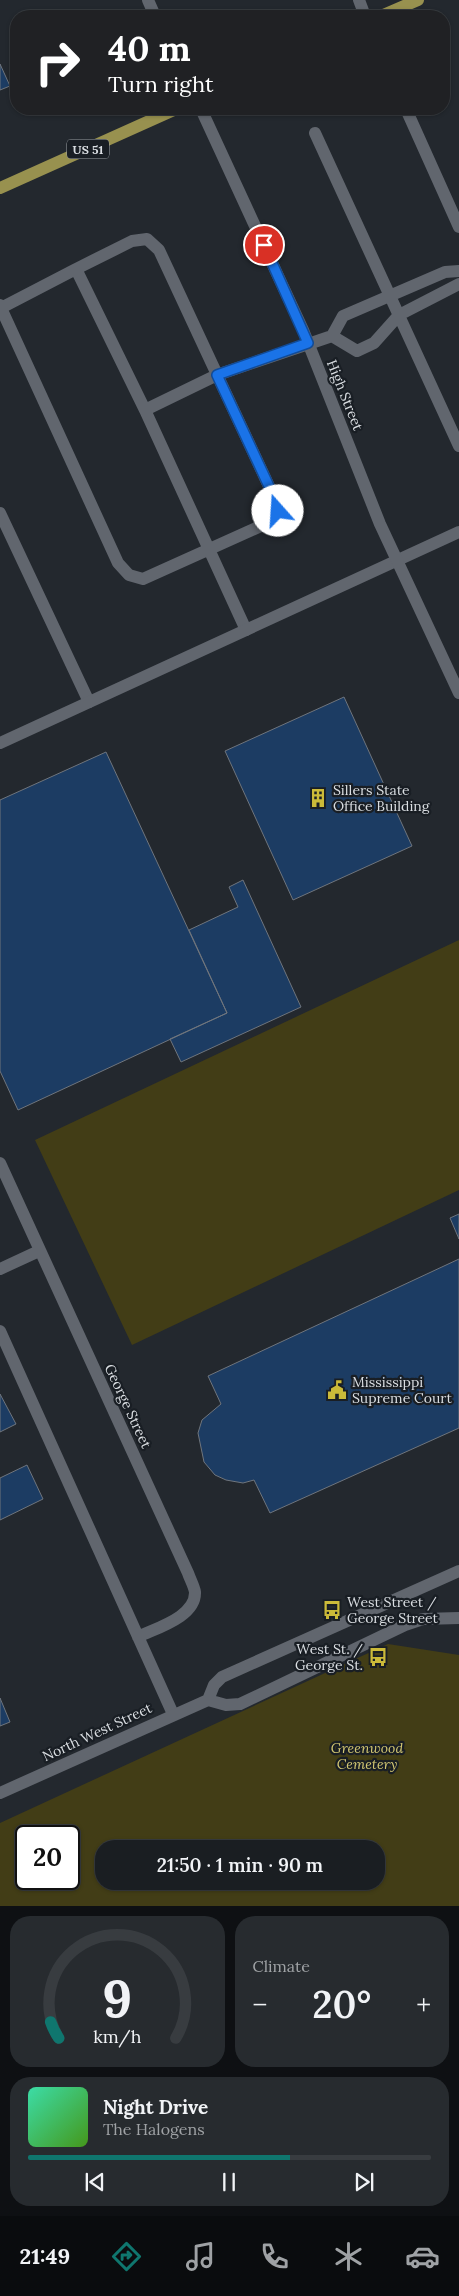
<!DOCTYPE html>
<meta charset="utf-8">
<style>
:root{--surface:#1a1e22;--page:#272b2f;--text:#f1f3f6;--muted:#9fa2a5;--line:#383c40;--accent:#0f766e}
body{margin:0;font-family:Lora,serif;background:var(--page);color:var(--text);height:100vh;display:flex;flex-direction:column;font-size:19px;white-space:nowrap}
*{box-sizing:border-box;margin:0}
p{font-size:16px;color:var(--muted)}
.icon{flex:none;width:28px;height:28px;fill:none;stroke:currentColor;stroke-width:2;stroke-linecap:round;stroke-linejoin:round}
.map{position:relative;height:1906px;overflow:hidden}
.details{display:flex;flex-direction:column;gap:10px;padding:10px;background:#0e1013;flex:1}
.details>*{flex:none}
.hud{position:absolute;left:10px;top:10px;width:440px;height:105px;border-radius:20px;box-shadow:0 1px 4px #0004,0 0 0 1px var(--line);background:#202124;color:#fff;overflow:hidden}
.speed{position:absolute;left:15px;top:1825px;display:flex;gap:10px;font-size:25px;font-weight:700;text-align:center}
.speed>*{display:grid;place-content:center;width:65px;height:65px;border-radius:50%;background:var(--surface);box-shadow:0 1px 4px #0004,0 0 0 1px var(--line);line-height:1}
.speed .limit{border:2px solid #111;border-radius:8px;background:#fff;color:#111}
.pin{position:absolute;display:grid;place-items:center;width:42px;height:42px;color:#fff;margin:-21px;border:2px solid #fff;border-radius:50%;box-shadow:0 1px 5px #0007}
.me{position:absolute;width:55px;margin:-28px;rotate:341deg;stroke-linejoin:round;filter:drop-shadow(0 0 4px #0008)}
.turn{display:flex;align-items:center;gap:18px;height:105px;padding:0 15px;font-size:22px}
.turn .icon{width:65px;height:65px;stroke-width:2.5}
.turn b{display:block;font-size:35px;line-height:42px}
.big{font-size:38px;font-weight:600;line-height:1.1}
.details .tile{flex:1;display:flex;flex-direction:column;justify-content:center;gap:8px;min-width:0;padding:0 18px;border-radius:20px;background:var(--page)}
.details .dial{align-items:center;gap:0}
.dial svg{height:130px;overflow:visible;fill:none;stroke:var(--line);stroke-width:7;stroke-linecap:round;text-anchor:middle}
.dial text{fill:var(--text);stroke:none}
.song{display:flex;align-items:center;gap:15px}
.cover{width:60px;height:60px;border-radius:8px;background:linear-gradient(135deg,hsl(160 70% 55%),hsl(100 70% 35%))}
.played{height:5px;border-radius:2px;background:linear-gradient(90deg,var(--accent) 65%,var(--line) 65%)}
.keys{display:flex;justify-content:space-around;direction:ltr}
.heat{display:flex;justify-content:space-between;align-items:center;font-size:28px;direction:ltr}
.details .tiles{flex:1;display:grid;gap:10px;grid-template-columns:1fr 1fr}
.tile:last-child{grid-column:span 2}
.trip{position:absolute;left:95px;top:1840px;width:290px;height:50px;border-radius:20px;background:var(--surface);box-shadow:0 1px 4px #0004,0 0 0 1px var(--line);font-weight:600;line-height:50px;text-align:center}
.menu{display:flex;height:80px;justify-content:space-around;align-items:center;background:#0a0c0e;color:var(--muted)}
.menu .icon{width:35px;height:35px}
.menu .on{color:var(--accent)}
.menu b{font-size:22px;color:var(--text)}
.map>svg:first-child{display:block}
.green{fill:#423d16;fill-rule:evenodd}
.building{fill:#1c3c63;stroke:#6f757d}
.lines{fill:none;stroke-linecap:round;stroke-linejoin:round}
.service{stroke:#61666e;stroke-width:12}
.minor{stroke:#61666e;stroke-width:12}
.tertiary{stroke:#61666e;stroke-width:12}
.primary{stroke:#98914f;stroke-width:12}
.route-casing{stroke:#114b97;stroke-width:12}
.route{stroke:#1a73e8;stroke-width:9}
.labels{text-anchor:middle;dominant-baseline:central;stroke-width:4.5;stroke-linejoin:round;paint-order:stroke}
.shield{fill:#191e24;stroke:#a0a4a9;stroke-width:1}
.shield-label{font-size:12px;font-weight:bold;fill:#dadee2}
.street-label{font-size:14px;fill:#dadee2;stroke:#191e24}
.poi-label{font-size:14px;fill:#dadee2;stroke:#191e24;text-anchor:start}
.park-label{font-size:14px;font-style:italic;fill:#d3c772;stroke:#191e24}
</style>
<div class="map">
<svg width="459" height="1906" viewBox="0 0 459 1906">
<rect width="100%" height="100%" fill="#23282e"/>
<path class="green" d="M459,940v250l-327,155 -97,-205z
M388,1644l71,11v251h-459v-83zM26,1836h43v43h-43zM104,1849h272v32h-272z"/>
<path class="building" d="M0,64l10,22 -10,4z
M344,697l68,149 -119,54 -68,-149z
M106,752l121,261 -209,97 -18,-39v-271z
M243,880l58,127 -120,55 -11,-23 57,-26 -38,-83 49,-23 -9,-20z
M459,1214v25l-9,-21z
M459,1259v169l-189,85 -16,-33 -11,3 -17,-3 -11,-5 -11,-13 -6,-29 4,-13 19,-16 -13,-28z
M0,1394l16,30 -16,8z
M27,1465l16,34 -43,21v-42z
M0,1698l10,24 -10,4z"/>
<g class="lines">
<path class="service" d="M359,0l6,16
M406,109l53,118
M315,133l144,313
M0,305l1,3 75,-39 69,141 72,-35 115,-39 11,-20 102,-44 14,-1
M1,308l117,255 11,12 14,4 129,-58 5,-10 -3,-14 -115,-247 -12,-11 -15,2 -56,28
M332,336l25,15 17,-8 25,-28 60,-31
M145,410l101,220
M0,513l89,189"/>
<path class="minor" d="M0,743l459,-211
M0,1163l188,410c2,6 6,13 7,19 1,25 -39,36 -57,45
M0,1269l39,-18
M0,1331l173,383"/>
<path class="tertiary" d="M148,0l7,16
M201,109l102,221 77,194 79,169
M208,1700l6,-15 8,-8 237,-106
M0,1793l208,-93 18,5 14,-1 165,-79 18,-6 36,-1"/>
<path class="primary" d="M381,16l37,-16
M0,188l176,-79"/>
</g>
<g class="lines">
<g class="route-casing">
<path id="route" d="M264,245l44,98 -91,32 57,122 4,14"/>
</g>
<use href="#route" class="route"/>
</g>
<defs>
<g id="building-bare" transform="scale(1.5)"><path d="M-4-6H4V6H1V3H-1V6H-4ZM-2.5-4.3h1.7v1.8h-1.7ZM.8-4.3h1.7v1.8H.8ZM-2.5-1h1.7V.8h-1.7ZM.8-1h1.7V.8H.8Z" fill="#cbba39" stroke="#191e24" stroke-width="2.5" paint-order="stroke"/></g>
<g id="civic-bare" transform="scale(1.5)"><path d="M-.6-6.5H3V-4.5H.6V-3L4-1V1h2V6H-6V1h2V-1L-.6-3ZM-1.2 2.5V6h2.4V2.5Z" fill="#cbba39" stroke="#191e24" stroke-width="2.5" paint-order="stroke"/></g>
<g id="bus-bare" transform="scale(1.5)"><path d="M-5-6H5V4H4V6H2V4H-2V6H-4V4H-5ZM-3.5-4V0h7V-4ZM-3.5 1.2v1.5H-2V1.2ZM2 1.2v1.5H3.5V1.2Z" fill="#cbba39" stroke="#191e24" stroke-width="2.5" paint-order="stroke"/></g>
</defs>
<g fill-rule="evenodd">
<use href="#building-bare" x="318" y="798"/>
<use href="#civic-bare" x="337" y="1390"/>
<use href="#bus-bare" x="332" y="1610"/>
<use href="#bus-bare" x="378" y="1657"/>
</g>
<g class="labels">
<rect class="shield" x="67" y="139.5" width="42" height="19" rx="4"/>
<g class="shield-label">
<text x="88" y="149">US 51</text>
</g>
<g class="street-label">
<text transform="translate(345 395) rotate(68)">High Street</text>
<text transform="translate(128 1406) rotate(65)">George Street</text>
<text transform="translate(97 1732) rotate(-25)">North West Street</text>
</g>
<g class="poi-label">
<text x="333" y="790">Sillers State<tspan x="333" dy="16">Office Building</tspan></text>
<text x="352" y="1382">Mississippi<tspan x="352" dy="16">Supreme Court</tspan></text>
<text x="347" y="1602">West Street /<tspan x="347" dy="16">George Street</tspan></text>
<text x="363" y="1649" text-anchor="end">West St. /<tspan x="363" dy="16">George St.</tspan></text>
</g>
<g class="park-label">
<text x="367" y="1748">Greenwood<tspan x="367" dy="16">Cemetery</tspan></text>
</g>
</g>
</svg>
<div class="speed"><div class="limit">20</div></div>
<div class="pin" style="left:264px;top:245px;background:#d93025"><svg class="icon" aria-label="arrive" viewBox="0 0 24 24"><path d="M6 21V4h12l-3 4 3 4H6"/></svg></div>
<svg class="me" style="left:278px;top:511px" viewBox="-20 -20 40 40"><circle r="19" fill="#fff"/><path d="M0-13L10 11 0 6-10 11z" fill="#1a73e8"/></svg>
<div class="trip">21:50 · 1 min · 90 m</div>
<div class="hud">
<div class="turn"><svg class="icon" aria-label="right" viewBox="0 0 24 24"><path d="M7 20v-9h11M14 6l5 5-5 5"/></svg><div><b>40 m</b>Turn right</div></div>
</div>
</div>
<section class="details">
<div class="tiles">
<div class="tile dial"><svg viewBox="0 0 100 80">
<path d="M14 69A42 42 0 1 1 86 69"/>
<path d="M14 69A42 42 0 0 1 9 59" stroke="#0f766e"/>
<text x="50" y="56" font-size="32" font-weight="700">9</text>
<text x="50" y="72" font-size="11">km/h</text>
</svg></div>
<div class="tile"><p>Climate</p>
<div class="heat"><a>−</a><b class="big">20°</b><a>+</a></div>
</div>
<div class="tile">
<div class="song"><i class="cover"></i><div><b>Night Drive</b><p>The Halogens</p></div></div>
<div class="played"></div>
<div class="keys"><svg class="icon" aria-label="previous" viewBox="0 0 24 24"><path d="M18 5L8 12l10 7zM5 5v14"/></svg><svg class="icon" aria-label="pause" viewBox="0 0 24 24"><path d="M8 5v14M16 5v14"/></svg><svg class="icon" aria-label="next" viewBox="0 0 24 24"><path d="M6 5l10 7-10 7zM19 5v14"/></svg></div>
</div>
</div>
</section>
<nav class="menu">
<b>21:49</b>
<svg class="icon on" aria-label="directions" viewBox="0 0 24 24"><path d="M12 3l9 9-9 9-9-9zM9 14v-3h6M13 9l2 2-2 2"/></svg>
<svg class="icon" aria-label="music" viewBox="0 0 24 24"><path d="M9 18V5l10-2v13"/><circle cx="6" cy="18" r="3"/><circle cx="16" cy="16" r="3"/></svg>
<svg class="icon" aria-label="phone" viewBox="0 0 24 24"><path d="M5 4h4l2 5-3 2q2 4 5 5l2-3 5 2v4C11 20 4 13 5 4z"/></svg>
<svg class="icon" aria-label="climate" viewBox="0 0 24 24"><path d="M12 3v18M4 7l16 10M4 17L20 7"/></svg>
<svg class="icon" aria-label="car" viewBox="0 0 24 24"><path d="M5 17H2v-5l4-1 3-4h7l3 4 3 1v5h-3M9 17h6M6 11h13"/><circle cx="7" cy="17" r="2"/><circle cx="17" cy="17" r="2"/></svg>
</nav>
